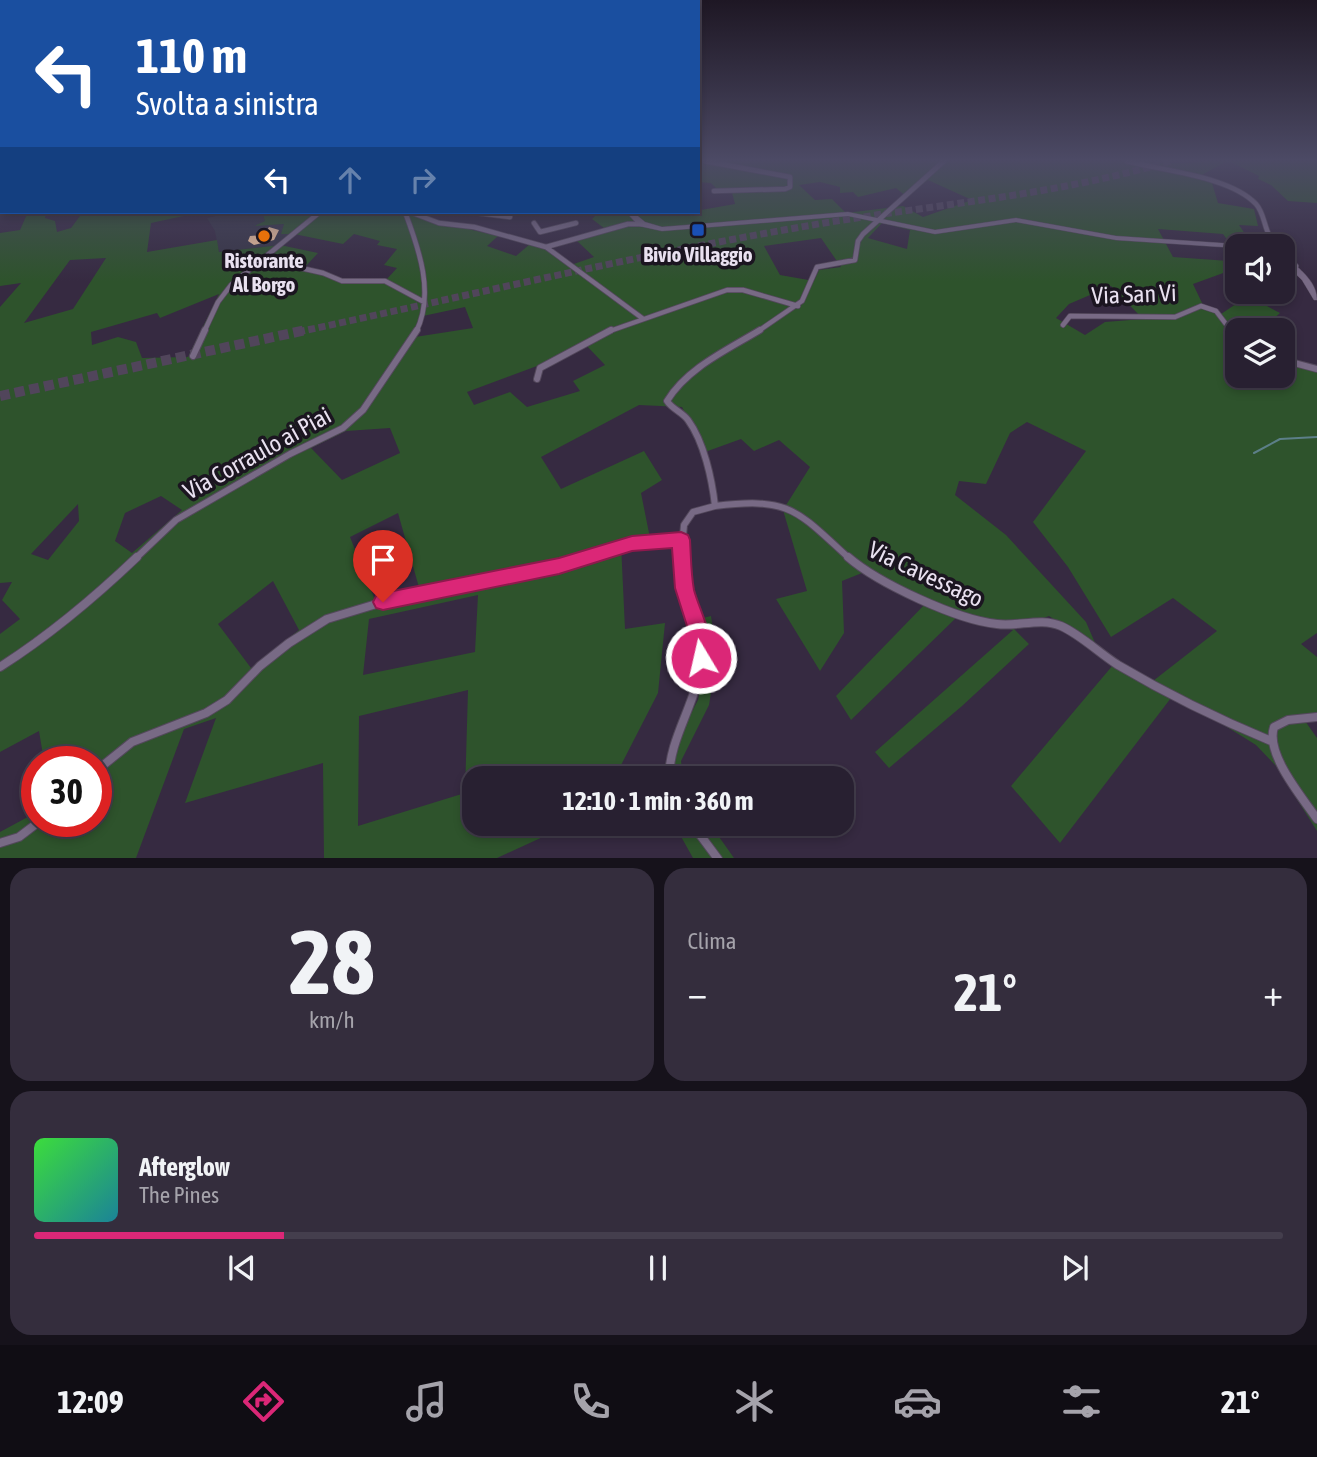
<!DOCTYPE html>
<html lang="it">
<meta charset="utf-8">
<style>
:root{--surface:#282031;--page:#342d3d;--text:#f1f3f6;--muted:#a5a3ab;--line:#443e4d;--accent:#db2777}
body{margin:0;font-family:"Asap Condensed",sans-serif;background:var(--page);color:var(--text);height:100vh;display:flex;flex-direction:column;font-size:26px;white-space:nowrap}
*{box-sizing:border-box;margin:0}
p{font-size:23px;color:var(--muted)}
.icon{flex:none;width:38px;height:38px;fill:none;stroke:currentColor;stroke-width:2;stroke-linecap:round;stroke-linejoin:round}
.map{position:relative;height:858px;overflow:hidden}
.panel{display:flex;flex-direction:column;gap:10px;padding:10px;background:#16121b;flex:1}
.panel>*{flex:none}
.banner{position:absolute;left:0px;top:0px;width:700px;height:214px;box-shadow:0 4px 10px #0003,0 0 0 2px var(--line);background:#1a4fa0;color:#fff;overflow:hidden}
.controls{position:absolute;left:1225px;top:234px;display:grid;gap:14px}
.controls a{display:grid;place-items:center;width:70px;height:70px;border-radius:14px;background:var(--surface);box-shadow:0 4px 10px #0003,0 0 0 2px var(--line);font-size:35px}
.speed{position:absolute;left:21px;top:746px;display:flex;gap:14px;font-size:35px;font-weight:700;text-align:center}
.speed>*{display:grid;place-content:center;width:91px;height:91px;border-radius:50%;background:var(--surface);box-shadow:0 4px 10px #0003,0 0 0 2px var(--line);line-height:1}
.speed .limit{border:10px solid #d22;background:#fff;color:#111}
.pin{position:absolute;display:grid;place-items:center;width:60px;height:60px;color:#fff;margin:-72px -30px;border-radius:50% 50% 50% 0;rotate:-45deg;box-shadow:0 0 7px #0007}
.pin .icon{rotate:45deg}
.me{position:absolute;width:77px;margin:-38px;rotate:351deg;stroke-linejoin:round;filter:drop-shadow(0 0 5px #0008)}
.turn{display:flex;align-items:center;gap:24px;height:147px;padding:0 21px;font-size:32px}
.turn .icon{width:91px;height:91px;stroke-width:2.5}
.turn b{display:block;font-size:49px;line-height:60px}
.lanes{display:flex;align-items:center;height:66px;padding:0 21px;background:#0003;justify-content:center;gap:35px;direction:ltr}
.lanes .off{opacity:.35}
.big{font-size:52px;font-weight:700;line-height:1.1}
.panel .card{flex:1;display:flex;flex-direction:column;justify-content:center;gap:10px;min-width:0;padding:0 24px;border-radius:21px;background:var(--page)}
.panel .dial{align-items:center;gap:0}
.dial b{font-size:91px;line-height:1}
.song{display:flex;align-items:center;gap:21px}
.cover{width:84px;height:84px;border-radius:10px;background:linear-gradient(135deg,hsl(120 70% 55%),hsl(190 70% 35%))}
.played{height:7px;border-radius:4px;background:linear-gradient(90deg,var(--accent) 20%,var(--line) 20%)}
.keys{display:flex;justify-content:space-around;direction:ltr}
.heat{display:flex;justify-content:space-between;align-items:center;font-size:38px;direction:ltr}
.panel .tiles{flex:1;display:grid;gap:10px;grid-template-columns:1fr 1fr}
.card:last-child{grid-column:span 2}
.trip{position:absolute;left:462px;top:766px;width:392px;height:70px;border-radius:21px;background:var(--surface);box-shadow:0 4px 10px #0003,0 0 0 2px var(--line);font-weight:700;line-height:70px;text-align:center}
.tab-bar{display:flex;height:112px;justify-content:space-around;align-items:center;background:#100d14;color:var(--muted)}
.tab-bar .icon{width:49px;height:49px}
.tab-bar .on{color:var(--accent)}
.tab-bar b{font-size:32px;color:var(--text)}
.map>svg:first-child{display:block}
.commercial{fill:#373546}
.green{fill:#2e532c;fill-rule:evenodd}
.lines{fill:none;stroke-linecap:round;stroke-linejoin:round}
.stream{stroke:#5c7f88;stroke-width:2}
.building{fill:#f9caa1}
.secondary-tunnel-far1{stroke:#51455b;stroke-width:7;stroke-dasharray:7 3.5;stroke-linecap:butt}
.secondary-tunnel{stroke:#51455b;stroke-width:10;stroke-dasharray:10 5;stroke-linecap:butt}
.street-far2-casing{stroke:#53485b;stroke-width:6}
.street-far1-casing{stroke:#53485b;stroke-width:8}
.street-casing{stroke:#53485b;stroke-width:10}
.secondary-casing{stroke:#53485b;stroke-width:1}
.street-far2{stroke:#786a85;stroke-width:4.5}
.street-far1{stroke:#786a85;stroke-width:6}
.street{stroke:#786a85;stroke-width:8}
.secondary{fill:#786a85;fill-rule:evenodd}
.route{fill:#db2777;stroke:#8e194d;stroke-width:2}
.transit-dot{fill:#1a4fb4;stroke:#1b1520;stroke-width:2.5}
.food-dot{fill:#e8710a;stroke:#1b1520;stroke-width:2.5}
.labels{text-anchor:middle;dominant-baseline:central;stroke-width:7;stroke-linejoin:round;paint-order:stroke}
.far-poi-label{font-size:21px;font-weight:bold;fill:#e9e1f0;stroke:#1b1520}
.street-label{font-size:24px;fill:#e9e1f0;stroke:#1b1520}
</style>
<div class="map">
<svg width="1317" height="859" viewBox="0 0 1317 859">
<rect width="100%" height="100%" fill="#362a41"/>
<path class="commercial" d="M234,212h28l3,9 -8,4 28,-1 9,10 -14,11 -61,7 -4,-21 -8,-13z"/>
<path class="green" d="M698,161h444c28,5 56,0 85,0l-27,15 12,7 6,20 36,6 4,17 -19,-1 15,22 -22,-1 -9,-12 -65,-5 15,28 56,4 -3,11 -33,12 10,21 18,9 27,-18 32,17 -20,18h-23v45h46v-14l34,9v262l-16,11 16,13v59l-14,2 14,20v93l-41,-65 -20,-21 -82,-51 -114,149 -49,-57 102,-121 -42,-35 -22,-14 -35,13 15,15 -67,62 -73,62 -14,-16 138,-122 -54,-15 -108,105 -15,-24 91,-94 -65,-29 -20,8 2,52 -24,38 -44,-72 31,-8 -24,-81 27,-43 -31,-27 -25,11 -13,-12 -36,13 -23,-45 -43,-2 -98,52 20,32 83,-38 18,29 -21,13 9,45 -29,6 4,85 40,-6 -7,70 -39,76 46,-5 33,-64 8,-43 -7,-38 12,-3 6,40 -8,49 -28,56 2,18h-209v45h97l-74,34h-173l-1,-95 -138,40 31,-85 -32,11 -48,129h-136v-26l37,-20v9h59v-60h-52l-5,-30 -39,21v-118l20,-15 -18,-19 10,-18 -12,1v-276l21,-24 -21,3v-53l20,-3 8,-18h18l-1,6 10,3 2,11 14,-4 9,-12 24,-4h98l-51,11 -4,29 70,-12 2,12 61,-7 38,8 -14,15 38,12h44l11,-12 -13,-3 13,-16 -20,-4 3,-4 -26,-7 -11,10 -49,-10h-13l3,-10 -30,2 11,-5 -3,-9h148l15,7 73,17 -11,10 29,10 14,-12 14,4 24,18 26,-9 -18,-17 32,-9 -16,-12 5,-5 -2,-2 89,1 51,-9 -4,-15 -15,-1 -5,-5 -13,-1zM928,180l44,20 -49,17 -20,-11 -57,7 -14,-14 -17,1 -16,-15 21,-3 20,5v6l13,-1 5,5 38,-9 11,9zM882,223l28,7 -3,19 -39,-11zM821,238l20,29 -22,3 -5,11 -34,-6 -16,-29zM106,258l-33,51 -49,14 46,-63zM1111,286l32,33 -38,3 -20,13 -29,-17 13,-14zM219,294l-31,63 -46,1 -6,-16 -18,-5 -26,8 -1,-13 66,-19 3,5zM465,307l8,21 -58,9 8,-21zM585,344l20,21 -32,16 7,10 -53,16 -17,-15 -36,13 -7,-13 70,-26zM1027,422l59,29 -53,71 35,45 43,70 62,-39 44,33 -64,50 -54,-29 -13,-30 -80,-87 -51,-40 4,-14 27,3 24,-51zM390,428l10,25 -58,27 -31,-32 35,-17zM161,496l21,14 -50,43 -17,-12 10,-28zM78,504l1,17 -31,39 -17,-6zM398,513l22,78 -45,9 -25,-63zM273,581l26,49 -48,38 -33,-44zM478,595l-3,57 -112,23 6,-56zM468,690l-3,103 -107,33 1,-110z
M1229,161h88v42l-29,-2 -17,-16 -13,-6 1,-3z
M674,824h36l24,34h-41z"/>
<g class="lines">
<path class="stream" d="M1254,453l26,-14 37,-2"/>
</g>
<path class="building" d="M269,227l10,3 -5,10 -20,5 -6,-4 2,-5 14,-1z"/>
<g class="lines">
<path class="secondary-tunnel-far1" d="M298,332c168,-36 335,-76 503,-105 124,-22 249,-30 370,-66"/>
<path class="secondary-tunnel" d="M0,396l306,-66"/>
<g class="street-far2-casing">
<path id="street-far2" d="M705,161l85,16v10l-5,2 -71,2
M1127,161c36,10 103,15 129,43 10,11 7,28 21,43
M405,212c14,37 30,82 11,120
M410,212l29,11 35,4 72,20 96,71
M470,212l40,5
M534,223l6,9 36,-9
M546,247l82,-23h14
M1283,252l13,14
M261,259l62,14 19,8h43l39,21
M1063,325l7,-9 105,1 26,-11 15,5 16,21
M204,332l14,-30 13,-17 89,-73
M607,332l120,-42h16l55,16
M757,332l45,-31 15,-34 38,-7 3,-19 5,-7 81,-73"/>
</g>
<g class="street-far1-casing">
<path id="street-far1" d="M760,330c-33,20 -73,38 -93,71 5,8 15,11 21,19 16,22 24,59 27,86 76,-9 81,4 135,53
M1231,330l6,8
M193,356l12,-26
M1283,360l34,9
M537,379l3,-11 71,-38
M135,559l41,-39 114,-66 53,-26 20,-18 54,-80
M589,559l43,-16 49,-3
M681,559l3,-34 9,-13 22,-6"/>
</g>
<g class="street-casing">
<path id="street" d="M848,557c30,26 109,63 149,67 22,3 43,-7 64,2 20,9 38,27 57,39 49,29 100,54 153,76
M0,667c50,-32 94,-69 137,-110
M1317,717l-29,3 -14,7c-9,27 28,70 43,92
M96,771l36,-29 74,-29 21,-13 33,-34 29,-23 38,-24 56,-17 97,-18 114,-27
M669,779c0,-44 31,-79 32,-123l-20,-99
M692,824l26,35
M0,843l19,-6 21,-16"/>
</g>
<g class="secondary-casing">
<path id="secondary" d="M0,185h2v5h-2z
M626,212h7l12,10 17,5 186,-15 87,18 81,-12 100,18 135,9 4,2h-18v1l-121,-8 -100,-18 -81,12 -87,-18 -186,15 -23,-5z
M1283,256h3c13,13 31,25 31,44h-3l-12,-20 -19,-18z"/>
</g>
<use href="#street-far2" class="street-far2"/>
<use href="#street-far1" class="street-far1"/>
<use href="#street" class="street"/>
<use href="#secondary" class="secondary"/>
</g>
<linearGradient id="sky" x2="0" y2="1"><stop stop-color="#1e1724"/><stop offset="0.57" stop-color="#4c4a65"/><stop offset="1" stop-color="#4c4a65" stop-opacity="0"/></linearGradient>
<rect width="1317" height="281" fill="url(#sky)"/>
<path class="route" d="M681,532l7,3 2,5c1,16 1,34 4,50 6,22 24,53 15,75l-8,3 -7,-3 -7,-39 -12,-38 -3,-40 -40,3 -73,23 -176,36 -7,-2 -3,-6 3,-6 7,-3 176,-35 73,-22z"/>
<rect class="transit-dot" x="691" y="223" width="14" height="14" rx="3.5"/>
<circle class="food-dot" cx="264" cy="236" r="7"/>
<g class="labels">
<g class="far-poi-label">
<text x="698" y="254">Bivio Villaggio</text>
<text x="264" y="260">Ristorante<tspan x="264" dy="24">Al Borgo</tspan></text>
</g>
<g class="street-label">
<text transform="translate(1134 294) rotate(-2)">Via San Vi</text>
<text transform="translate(257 453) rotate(-29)">Via Corraulo ai Piai</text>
<text transform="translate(926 574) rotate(25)">Via Cavessago</text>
</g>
</g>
</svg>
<div class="controls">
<a><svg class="icon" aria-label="sound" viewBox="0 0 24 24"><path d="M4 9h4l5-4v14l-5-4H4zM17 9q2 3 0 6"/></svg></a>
<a><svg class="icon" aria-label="layers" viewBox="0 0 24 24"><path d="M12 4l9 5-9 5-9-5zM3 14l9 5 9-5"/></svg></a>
</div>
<div class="speed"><div class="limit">30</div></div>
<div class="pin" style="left:383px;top:602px;background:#d93025"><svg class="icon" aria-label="arrive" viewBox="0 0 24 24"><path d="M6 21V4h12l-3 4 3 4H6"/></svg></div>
<svg class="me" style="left:701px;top:658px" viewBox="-20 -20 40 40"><circle r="17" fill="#db2777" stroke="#fff" stroke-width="3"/><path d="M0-11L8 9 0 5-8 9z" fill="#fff"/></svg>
<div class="trip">12:10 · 1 min · 360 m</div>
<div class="banner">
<div class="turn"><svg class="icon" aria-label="left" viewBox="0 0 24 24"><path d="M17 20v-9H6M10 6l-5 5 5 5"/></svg><div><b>110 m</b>Svolta a sinistra</div></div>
<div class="lanes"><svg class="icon" aria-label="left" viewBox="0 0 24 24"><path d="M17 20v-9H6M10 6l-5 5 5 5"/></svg><svg class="icon off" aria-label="ahead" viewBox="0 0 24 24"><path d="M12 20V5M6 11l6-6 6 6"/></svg><svg class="icon off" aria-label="right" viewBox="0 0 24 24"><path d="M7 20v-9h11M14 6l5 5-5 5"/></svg></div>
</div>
</div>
<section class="panel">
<div class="tiles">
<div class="card dial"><b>28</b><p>km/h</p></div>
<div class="card"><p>Clima</p>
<div class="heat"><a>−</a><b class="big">21°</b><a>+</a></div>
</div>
<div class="card">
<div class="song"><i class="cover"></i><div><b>Afterglow</b><p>The Pines</p></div></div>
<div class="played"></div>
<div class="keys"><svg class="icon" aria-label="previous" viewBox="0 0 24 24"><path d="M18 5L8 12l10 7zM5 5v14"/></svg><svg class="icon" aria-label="pause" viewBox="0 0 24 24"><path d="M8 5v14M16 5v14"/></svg><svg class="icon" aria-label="next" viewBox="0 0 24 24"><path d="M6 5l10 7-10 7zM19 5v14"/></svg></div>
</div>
</div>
</section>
<nav class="tab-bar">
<b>12:09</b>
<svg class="icon on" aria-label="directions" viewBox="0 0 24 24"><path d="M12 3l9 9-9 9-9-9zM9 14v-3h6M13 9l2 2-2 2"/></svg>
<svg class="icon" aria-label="music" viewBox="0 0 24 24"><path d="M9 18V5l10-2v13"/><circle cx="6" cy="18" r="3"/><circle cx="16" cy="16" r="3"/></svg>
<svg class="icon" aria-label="phone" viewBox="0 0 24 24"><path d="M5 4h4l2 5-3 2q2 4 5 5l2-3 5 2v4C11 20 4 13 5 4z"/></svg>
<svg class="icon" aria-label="climate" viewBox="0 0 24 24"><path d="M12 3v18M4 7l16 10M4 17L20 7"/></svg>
<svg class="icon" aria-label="car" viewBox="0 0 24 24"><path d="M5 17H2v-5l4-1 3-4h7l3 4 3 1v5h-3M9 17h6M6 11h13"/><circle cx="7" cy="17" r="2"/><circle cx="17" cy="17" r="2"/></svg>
<svg class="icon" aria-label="filters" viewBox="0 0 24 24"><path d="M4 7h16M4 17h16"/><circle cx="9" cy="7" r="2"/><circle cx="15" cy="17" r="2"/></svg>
<b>21°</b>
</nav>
